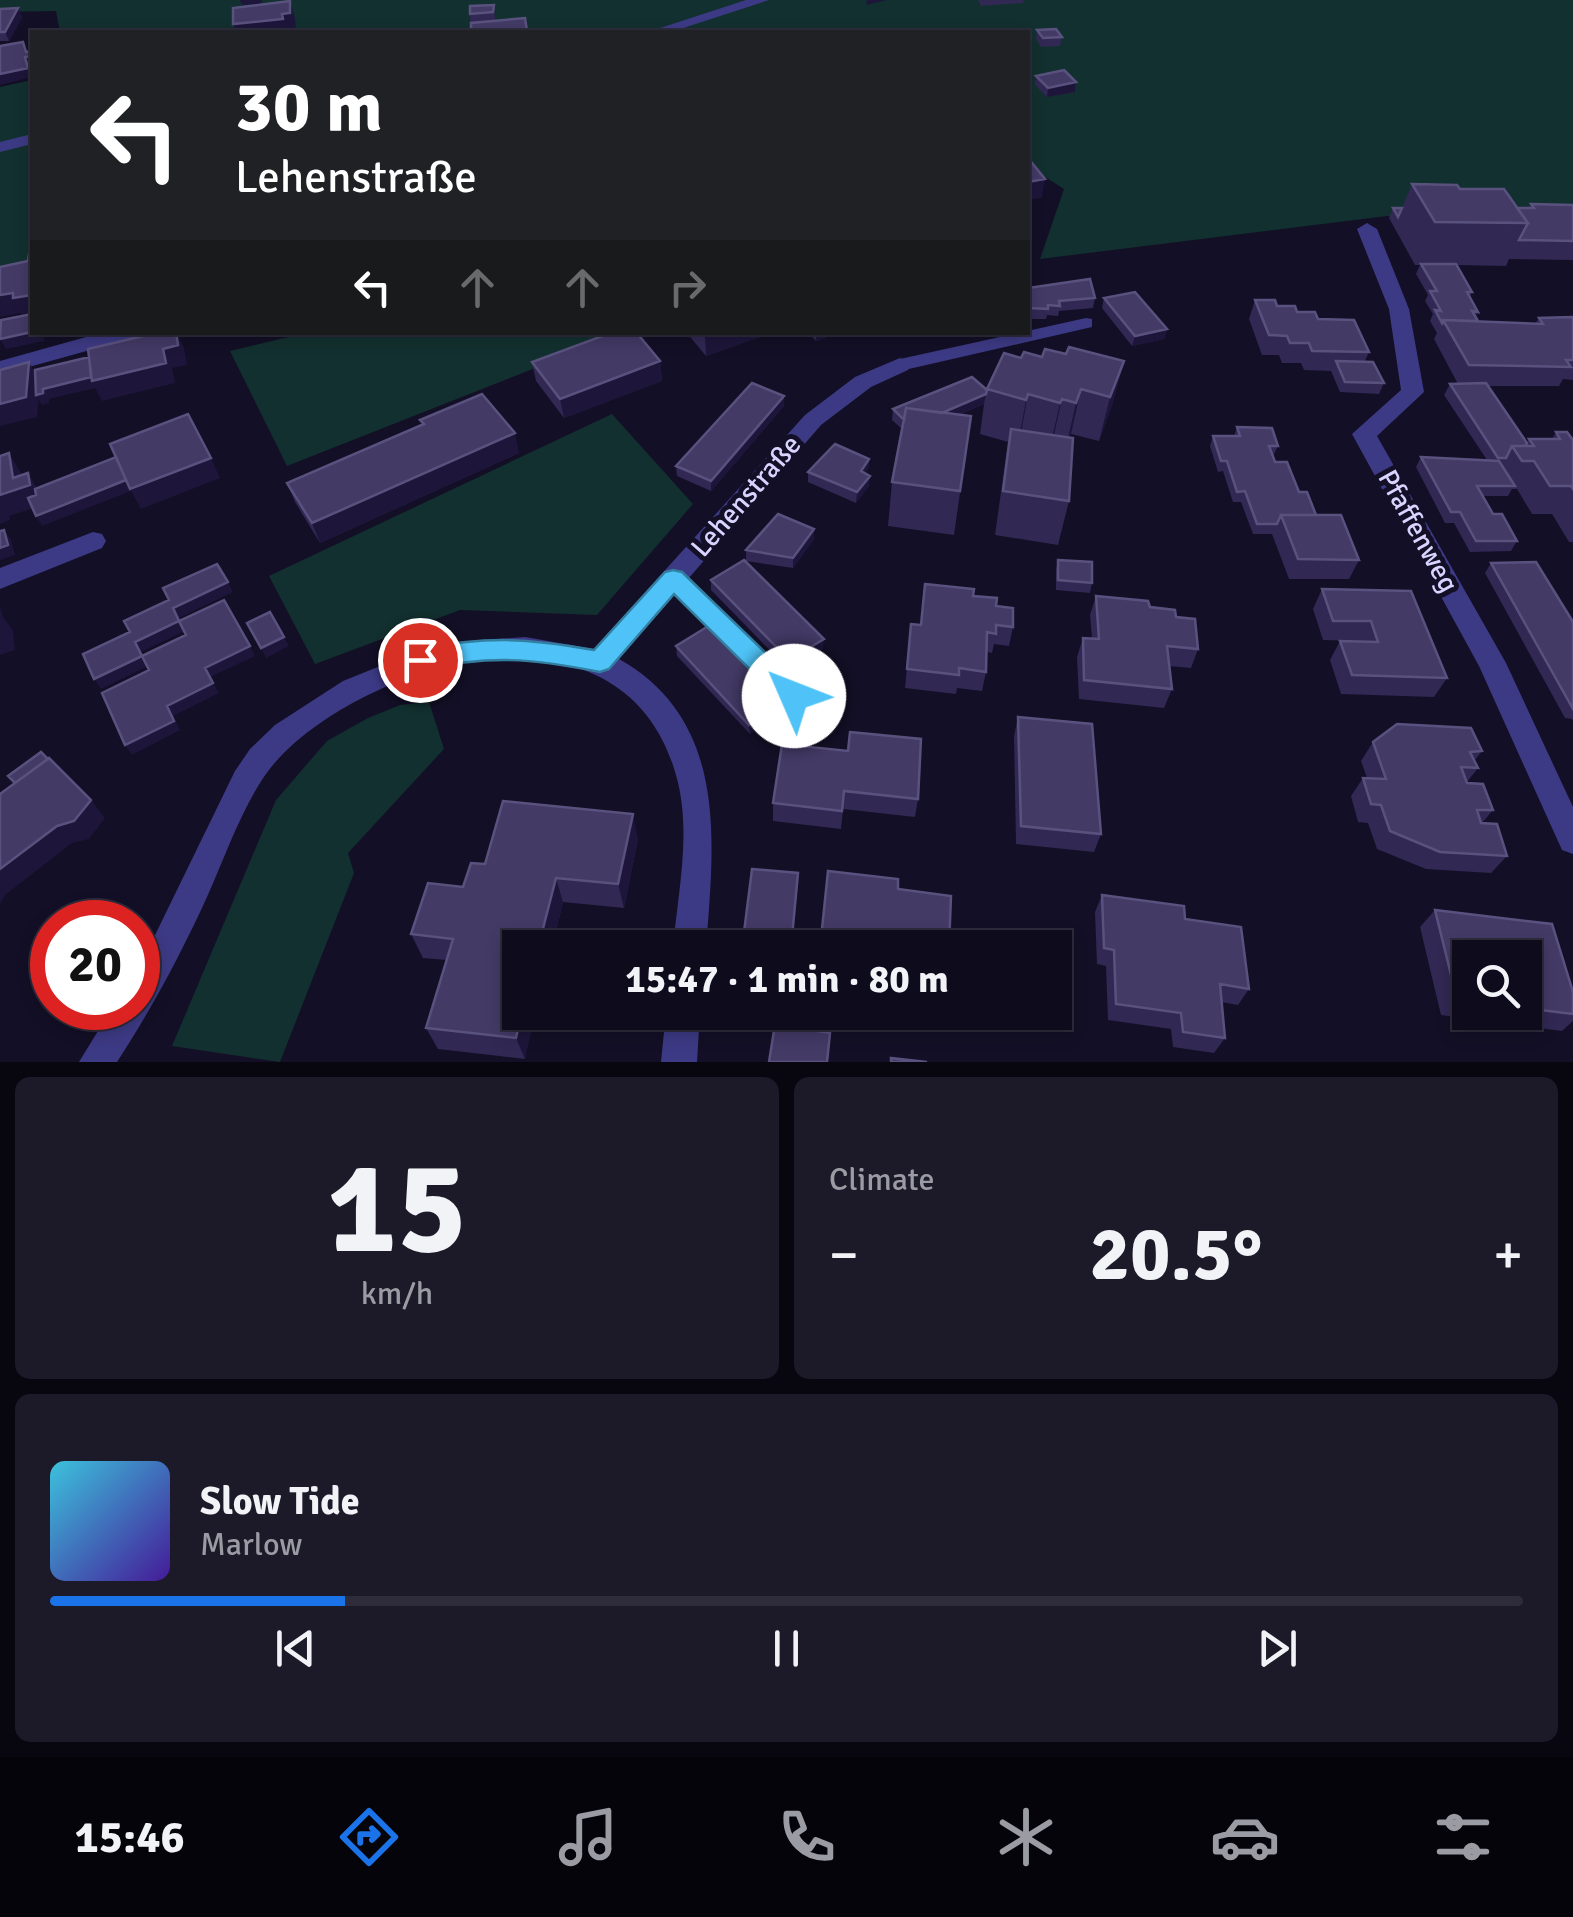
<!DOCTYPE html>
<meta charset="utf-8">
<style>
:root{--surface:#0e0b1c;--page:#1c1929;--text:#f1f3f6;--muted:#9b9ba3;--line:#2e2b3b;--accent:#1a73e8}
body{margin:0;font-family:Signika,sans-serif;background:var(--page);color:var(--text);height:100vh;display:flex;flex-direction:column;font-size:38px;white-space:nowrap}
*{box-sizing:border-box;margin:0}
p{font-size:32px;color:var(--muted)}
.icon{flex:none;width:55px;height:55px;fill:none;stroke:currentColor;stroke-width:2;stroke-linecap:round;stroke-linejoin:round}
.map{position:relative;height:1062px;overflow:hidden}
.panel{display:flex;flex-direction:column;gap:15px;padding:15px;background:#08060f;flex:1}
.panel>*{flex:none}
.banner{position:absolute;left:30px;top:30px;width:1000px;height:305px;border-radius:0px;box-shadow:0 5px 15px #0003,0 0 0 2px var(--line);background:#202124;color:#fff;overflow:hidden}
.buttons{position:absolute;left:1452px;top:940px;display:grid;gap:20px}
.buttons a{display:grid;place-items:center;width:90px;height:90px;border-radius:0px;background:var(--surface);box-shadow:0 5px 15px #0003,0 0 0 2px var(--line);font-size:50px}
.speed{position:absolute;left:30px;top:900px;display:flex;gap:20px;font-size:50px;font-weight:700;text-align:center}
.speed>*{display:grid;place-content:center;width:130px;height:130px;border-radius:50%;background:var(--surface);box-shadow:0 5px 15px #0003,0 0 0 2px var(--line);line-height:1}
.speed .limit{border:15px solid #d22;background:#fff;color:#111}
.pin{position:absolute;display:grid;place-items:center;width:85px;height:85px;color:#fff;margin:-42px;border:5px solid #fff;border-radius:50%;box-shadow:0 2px 10px #0007}
.me{position:absolute;width:110px;margin:-55px;rotate:314deg;stroke-linejoin:round;filter:drop-shadow(0 0 8px #0008)}
.turn{display:flex;align-items:center;gap:35px;height:210px;padding:0 40px;font-size:45px}
.turn .icon{width:130px;height:130px;stroke-width:2.5}
.turn b{display:block;font-size:70px;line-height:85px}
.lanes{display:flex;align-items:center;height:95px;padding:0 40px;background:#0003;justify-content:center;gap:50px;direction:ltr}
.lanes .off{opacity:.35}
.big{font-size:75px;font-weight:800;line-height:1.1}
.panel .card{flex:1;display:flex;flex-direction:column;justify-content:center;gap:15px;min-width:0;padding:0 35px;border-radius:15px;background:var(--page)}
.panel .dial{align-items:center;gap:0}
.dial b{font-size:130px;line-height:1}
.song{display:flex;align-items:center;gap:30px}
.cover{width:120px;height:120px;border-radius:15px;background:linear-gradient(135deg,hsl(190 70% 55%),hsl(260 70% 35%))}
.played{height:10px;border-radius:5px;background:linear-gradient(90deg,var(--accent) 20%,var(--line) 20%)}
.keys{display:flex;justify-content:space-around;direction:ltr}
.heat{display:flex;justify-content:space-between;align-items:center;font-size:55px;direction:ltr}
.panel .tiles{flex:1;display:grid;gap:15px;grid-template-columns:1fr 1fr}
.card:last-child{grid-column:span 2}
.trip{position:absolute;left:502px;top:930px;width:570px;height:100px;border-radius:0px;background:var(--surface);box-shadow:0 5px 15px #0003,0 0 0 2px var(--line);font-weight:800;line-height:100px;text-align:center}
.tab-bar{display:flex;height:160px;justify-content:space-around;align-items:center;background:#06040b;color:var(--muted)}
.tab-bar .icon{width:70px;height:70px}
.tab-bar .current{color:var(--accent)}
.tab-bar b{font-size:45px;color:var(--text)}
.map>svg:first-child{display:block}
.green{fill:#12302f}
.lines{fill:none;stroke-linecap:round;stroke-linejoin:round}
.lane{fill:#3d3a85;fill-rule:evenodd}
.street{fill:#3d3a85;fill-rule:evenodd}
.wall{fill:#312854;fill-rule:evenodd}
.shaded-wall{fill:#1d163a}
.building{fill:#433a66;stroke:#5a527e;stroke-width:2.5}
.route{fill:#4fc3f7;stroke:#337fa1;stroke-width:2.5}
.labels{text-anchor:middle;dominant-baseline:central;stroke-width:10;stroke-linejoin:round;paint-order:stroke}
.street-label{font-size:28px;fill:#d9d4ff;stroke:#130f26}
</style>
<div class="map">
<svg width="1573" height="1062" viewBox="0 0 1573 1062">
<rect width="100%" height="100%" fill="#130f26"/>
<path class="green" d="M0,0h1573v215l-186,1 -347,43 24,-70 -36,-23v-134h-968l-4,-21 -56,1z
M32,80v188l-32,13v-194z
M309,332l315,1 -337,133 -57,-115z
M612,414l81,90 -96,111 -137,-5 -145,54 -46,-88z
M429,702l15,47 -96,104 6,20 -74,189 -108,-16 104,-246 51,-59 41,-23 32,-13z"/>
<g class="lines">
<path class="lane" d="M1086,318l6,1v8l-192,44 -9,-6 9,-6z
M673,571l7,2 122,116 3,7 -3,7 -8,2 -8,-2 -120,-118 -3,-6 3,-6z"/>
<path class="street" d="M746,0h23l-98,32h-23z
M32,134v10l-32,8v-10z
M1367,223l10,6 32,80 15,83 -47,44 129,227 67,144v47l-11,-4 -83,-184 -127,-232 49,-44 -12,-81 -32,-80z
M104,332h36l-3,5 -137,38v-14z
M900,358l11,7 -3,5 -37,17 -50,38 -202,234c110,62 95,183 87,289h-33c5,-57 19,-117 3,-173 -51,-183 -297,-120 -396,-18 -33,34 -53,96 -73,140 -27,59 -55,111 -90,165h-38l33,-54h26v-38l97,-199 15,-22 25,-24 68,-44 67,-27 44,-12 71,-5 69,12 211,-234 50,-38z
M93,532l9,2 4,7 -4,7 -102,41v-21z
M666,1012h34l-3,50h-36z"/>
</g>
<path class="wall" d="M978,0h46l-1,3 -42,3z
M494,5l1,16 30,-3 2,14h-56l-1,-18z
M0,9l22,8 -13,24h-9z
M1037,30l25,7 -2,9 -19,1 -5,-8z
M1036,76l40,6 -1,10 -28,5 -12,-12z
M1412,184l48,5 57,19h12l2,-4 42,1v55l-64,-1 -3,7 -50,-1 16,27 -2,5 8,15 -3,5 3,4 57,3 4,-6 34,-1v63l-10,-1 -4,7h-72l40,57 2,-4h23l4,-7 17,8v102h-4l-17,-28h-20l-15,-25h-5l-4,7h-25l10,18 24,27 -6,10 -41,1 -16,-29h-9l-29,-56 5,-10 66,3 -43,-65 6,-11h8l-24,-45 3,-6 -7,-12 3,-7 -8,-13 3,-6 -12,-21 4,-9h-5l-26,-47 4,-10h9z
M1028,288l67,10 -2,10 -34,3 -1,5 -11,-1 -1,4h-18z
M1104,298l63,31 -3,10 -32,7 -30,-38z
M1255,300l63,19 51,33 -4,9 19,22 -5,11 -39,-2 -9,-21 -27,-1 -3,-7h-19l-3,-8h-17l-13,-36z
M686,332h82v2l-62,22z
M808,332h32l-24,9z
M1066,354l58,7 -12,44 -13,36 -28,-7 -2,3v64l-11,44 -63,-10 13,-93 -28,-8 4,-30 -25,11 12,1 -17,119 -66,-9 4,-44 10,-53 -10,-9 1,-11 94,-19 34,-32z
M660,361l2,20 -98,37 -28,-37 -4,-19z
M784,396v10l-73,85 -34,-15 -1,-10z
M420,420l99,33 -199,90 -25,-41 -8,-19 135,-58z
M1237,427l41,19 -5,10 2,6 41,53 43,45 -10,19h-60l-17,-45h-19l-12,-32h-8l-10,-31 -5,1 -8,-26 3,-10h21z
M869,459l-1,10 -3,4 4,13 -13,17 -48,-21v-10z
M814,539l-21,29 -47,-7v-11z
M1058,560l34,23 -2,10 -34,-3v-20z
M1491,563l82,59v99l-1,-2 -7,-1 -80,-145z
M711,580l112,69 -34,21 -78,-80z
M925,584l48,12 23,10 17,21 -4,19 -15,-2 -2,9 -5,-1 -1,20 -4,19 -25,-3 -1,6 -51,-6 6,-64 10,1z
M1322,589l89,2 36,87 -13,19 -93,-3 -11,-34 10,-19h20l-37,-1 -10,-31z
M1096,596l54,11 26,10 22,32 -7,19 -22,-2 3,23 -8,19 -85,-9 -2,-42 6,-19h9l-2,-23z
M676,646l108,56v10l-34,22 -73,-78z
M1018,717l83,117 -7,18 -78,-8 -2,-108z
M1373,742l109,9 -8,10 4,7 -11,14 26,28 -11,13 25,33 -16,17 -65,-4 -49,-20 -9,-26 -10,-1 -7,-26 12,-18h4l-6,-17z
M782,744l136,55 -3,18 -72,-8 -2,20 -68,-8v-18z
M638,839l-14,69 -61,-6 -11,46h-32l5,111 -87,-10 -12,-21 21,-68 -24,-2 -12,-24 52,-47 22,-23z
M1102,895l83,24 64,70 -11,16 -17,-3 4,36 -11,15 -41,-6 -2,-18 -63,-9 -2,-54 -9,-2 -2,-52z
M1435,910l117,14 21,68v22l-17,-2 17,2v7l-11,10 -121,-16 -21,-88zM1470,958h55v54h-55z
M882,1012h43l-2,8 -41,-6z"/>
<path class="shaded-wall" d="M240,0h22l-1,4 -19,1z
M867,0h20l-21,5z
M290,1l5,17 1,13 -8,1h-52l-3,-8 49,-10z
M18,8l4,9 -13,24 -4,-9z
M23,42l6,15 3,-1v10l-2,1 2,10 -32,8v-11l25,-17z
M1076,82l-1,10 -28,5 1,-9z
M1045,179l-3,19 -14,2v-18z
M13,293l19,2v21l-8,2 -3,-5 -21,4v-22z
M1167,329l-3,10 -32,7 3,-10z
M32,332h12v9l-38,8 -6,-10z
M176,332l8,16 3,17 -15,3 3,15 -73,18 -7,-13 -46,11v4l-7,2 -3,-5 -2,17 -37,9v-22l29,-42 14,27 120,-40z
M716,332h52v2l-62,22 -1,-20z
M816,332h24l-24,9z
M660,361l2,20 -98,37 -4,-19z
M1124,361l-12,44 -13,36 11,-44z
M1081,389l-10,45 -5,13 10,-44z
M986,394l-2,10 -75,32 1,-10z
M1028,394l-8,45 -2,5 8,-44z
M784,396v10l-73,85v-10z
M1062,399l-10,45 -2,3 10,-44z
M515,433l4,20 -199,90 -8,-20z
M9,453l12,20 3,14 4,-14 12,20 3,12 -34,11 1,4 -10,4v-29l13,-17z
M211,458l9,20 -79,31 -10,-18 -89,35 -6,-10 92,-37z
M869,459l-1,10 -8,12 1,-10z
M870,476l-1,10 -13,17 1,-11z
M814,529v10l-21,29v-10z
M4,530l7,10 4,15 -15,5v-12z
M228,582l5,10 -54,26 6,13 -44,21 7,14 -13,-24 38,-34z
M0,606l3,11 10,13 2,20 -15,5z
M284,637l5,9 -23,12 -5,-10z
M824,639l-1,10 -34,21v-10z
M250,646l5,10 -45,21 9,16 -46,23 7,14 -48,25 -7,-10 80,-77z
M142,656l6,10 -47,23 -7,-10z
M784,702v10l-34,22 -1,-9z
M91,800l14,18 -16,21 -17,4 -67,52 -5,9v-35z
M633,814l5,25 -14,69 -6,-24z
M556,878l7,24 -11,46h-14z
M522,1012h14l-11,47 -9,-21z"/>
<path class="building" d="M290,1v12l-8,1 1,5 -50,5v-16z
M494,5l-1,7 -23,2v-8z
M18,8l-13,24h-5v-23z
M525,18l2,13 -56,1v-9z
M1056,29l6,8 -19,1 -6,-8z
M23,42l3,10 6,-1v5l-7,1 3,11 -28,6v-28z
M1064,70l12,12 -28,6 -12,-12z
M1028,158l17,21 -17,3z
M1412,184l45,1 3,4h44l24,34 -93,-1z
M1531,204l42,1v36l-54,-1 9,-17 -11,-15h17z
M1393,208h9l-4,9z
M32,253v42l-19,3v-5l-13,2v-28l28,-6 1,-7z
M1421,264h35l16,28h-5l11,20 -6,-1 6,10 -35,-1 -1,3 -7,-13 6,1 -11,-20h7z
M1090,279l5,19 -36,3 1,5 -12,-1v4l-19,-1 -1,-20z
M1135,292l32,37 -32,7 -31,-38z
M1255,300h20l2,6h18l2,6h18l3,7 36,1 15,32 -57,-1 -3,-8h-19l-3,-7 -18,-1z
M32,314v18l-32,7 1,-19z
M1573,317v43h-7l5,7 -102,-2 -26,-45 100,4 -4,-6z
M160,332h16l2,13 -15,4 3,14 -74,18 -4,-32z
M613,332h23l24,29 -100,38 -28,-37z
M1069,347l55,14 -14,36 -29,-8 -5,14 -14,-4 -2,4 -32,-9 -2,6 -39,-11 17,-36 17,5 3,-6 18,5 3,-8 21,5z
M89,357l2,20 -48,12v4l-7,2 -1,-25z
M1336,361l37,1 11,21 -39,-1z
M29,362l-3,35 -26,7v-34z
M972,377l15,13 -1,4 -44,19 -36,-5 -2,12 -11,-11z
M752,383l32,13 -73,85 -35,-15z
M1486,383l41,60 -2,3h-13l-6,12h-8l-48,-74z
M482,394l33,39 -203,90 -25,-40 137,-59 -4,-4z
M906,408l65,8 -11,75 -68,-9z
M188,414l23,44 -81,31 -20,-45z
M1237,427l35,1 6,18h-9l6,16h12l12,30h8l9,23h-35l-4,9h-20l-12,-33 -8,1 -10,-31h-6l-8,-25h27z
M1011,429l62,9 -4,63 -66,-10z
M1556,432h11l6,8v49l-2,-3h-21l-16,-25h-12l-10,-15h22l-5,-7h31z
M835,444l34,15 -8,12 9,5 -13,16 -49,-20z
M9,453l4,25 15,-5 2,12 -30,10v-39z
M116,457l10,23 -90,36 -8,-18 8,-3 -1,-6z
M1421,457l78,4 16,25h-38l16,28h9l15,27h-41l-16,-29h-9z
M778,514l36,15 -21,29 -47,-8z
M1281,515h60l18,45 -61,-1z
M4,530l4,15 -8,3v-17z
M744,560l80,79 -35,21 -78,-80z
M1058,560l34,2v21l-34,-3z
M1536,562l37,60v87l-82,-146z
M217,564l11,18 -55,26 6,13 -44,21 7,14 44,-21 -7,-14 45,-21 26,46 -45,22 8,15 -46,23 7,15 -49,24 -23,-52 47,-23 -7,-14 -48,23 -11,-25 47,-22 -6,-11 45,-21 -6,-12z
M925,584l49,5 -1,7 24,2 -1,8 17,2v19l-17,-2v9l-9,-2 -1,40 -27,-4v7l-52,-6 4,-45 10,1z
M1322,589l89,2 36,87 -95,-3 -12,-34 38,1 -7,-21h-38z
M1096,596l52,5 2,6 25,3 1,7 19,2 3,30 -31,-3 5,43 -88,-9 -1,-42 16,1z
M270,612l14,25 -23,11 -14,-25z
M710,625l74,77 -35,23 -73,-79z
M1018,717l74,7 9,110 -80,-8z
M1397,724l74,4 11,23 -12,1 8,16 -17,-1 6,16 16,1 10,26h-16l4,13 16,1 10,32 -67,-4 -50,-21 -9,-26 -10,-1 -8,-26 23,1 -13,-37z
M850,732l71,7 -3,60 -74,-8 -2,20 -69,-8 9,-59 66,7z
M41,752l7,7 -33,24 -7,-7z
M49,758l42,42 -17,21 -17,5 -57,43v-75z
M503,801l130,13 -15,70 -62,-6 -18,70h-18v64h2l-6,26 -90,-10 27,-89 -42,-5 17,-51 35,4 8,-24 14,1z
M752,869l46,4 -7,75h-49z
M828,871l70,8v10l53,7 -2,52h-129z
M1102,895l82,11 1,13 56,8 8,62 -29,-5 5,54 -42,-6 -2,-19 -65,-9 -2,-54 -10,-2z
M1435,910l117,14 21,68v22l-48,-6v-50h-55v43l-13,-2z
M775,1024l55,9 -3,29h-58z
M891,1058l36,4h-36z"/>
<path class="route" d="M673,570l9,2 121,117 4,7 -4,8 -9,3 -9,-3 -111,-110 -65,75 -9,3c-70,-14 -110,-17 -180,-2l-9,-3 -3,-7 3,-8 9,-3c67,-13 107,-11 174,1l71,-78z"/>
<g class="labels">
<g class="street-label">
<text transform="translate(746 496) rotate(-49)">Lehenstraße</text>
<text transform="translate(1418 531) rotate(61)">Pfaffenweg</text>
</g>
</g>
</svg>
<div class="buttons">
<a><svg class="icon" aria-label="search" viewBox="0 0 24 24"><circle cx="10" cy="10" r="6"/><path d="M15 15l6 6"/></svg></a>
</div>
<div class="speed"><div class="limit">20</div></div>
<div class="pin" style="left:420px;top:660px;background:#d93025"><svg class="icon" aria-label="arrive" viewBox="0 0 24 24"><path d="M6 21V4h12l-3 4 3 4H6"/></svg></div>
<svg class="me" style="left:794px;top:696px" viewBox="-20 -20 40 40"><circle r="19" fill="#fff"/><path d="M0-13L10 11 0 6-10 11z" fill="#4fc3f7"/></svg>
<div class="trip">15:47 · 1 min · 80 m</div>
<div class="banner">
<div class="turn"><svg class="icon" aria-label="left" viewBox="0 0 24 24"><path d="M17 20v-9H6M10 6l-5 5 5 5"/></svg><div><b>30 m</b>Lehenstraße</div></div>
<div class="lanes"><svg class="icon" aria-label="left" viewBox="0 0 24 24"><path d="M17 20v-9H6M10 6l-5 5 5 5"/></svg><svg class="icon off" aria-label="ahead" viewBox="0 0 24 24"><path d="M12 20V5M6 11l6-6 6 6"/></svg><svg class="icon off" aria-label="ahead" viewBox="0 0 24 24"><path d="M12 20V5M6 11l6-6 6 6"/></svg><svg class="icon off" aria-label="right" viewBox="0 0 24 24"><path d="M7 20v-9h11M14 6l5 5-5 5"/></svg></div>
</div>
</div>
<section class="panel">
<div class="tiles">
<div class="card dial"><b>15</b><p>km/h</p></div>
<div class="card"><p>Climate</p>
<div class="heat"><a>−</a><b class="big">20.5°</b><a>+</a></div>
</div>
<div class="card">
<div class="song"><i class="cover"></i><div><b>Slow Tide</b><p>Marlow</p></div></div>
<div class="played"></div>
<div class="keys"><svg class="icon" aria-label="previous" viewBox="0 0 24 24"><path d="M18 5L8 12l10 7zM5 5v14"/></svg><svg class="icon" aria-label="pause" viewBox="0 0 24 24"><path d="M8 5v14M16 5v14"/></svg><svg class="icon" aria-label="next" viewBox="0 0 24 24"><path d="M6 5l10 7-10 7zM19 5v14"/></svg></div>
</div>
</div>
</section>
<nav class="tab-bar">
<b>15:46</b>
<svg class="icon current" aria-label="directions" viewBox="0 0 24 24"><path d="M12 3l9 9-9 9-9-9zM9 14v-3h6M13 9l2 2-2 2"/></svg>
<svg class="icon" aria-label="music" viewBox="0 0 24 24"><path d="M9 18V5l10-2v13"/><circle cx="6" cy="18" r="3"/><circle cx="16" cy="16" r="3"/></svg>
<svg class="icon" aria-label="phone" viewBox="0 0 24 24"><path d="M5 4h4l2 5-3 2q2 4 5 5l2-3 5 2v4C11 20 4 13 5 4z"/></svg>
<svg class="icon" aria-label="climate" viewBox="0 0 24 24"><path d="M12 3v18M4 7l16 10M4 17L20 7"/></svg>
<svg class="icon" aria-label="car" viewBox="0 0 24 24"><path d="M5 17H2v-5l4-1 3-4h7l3 4 3 1v5h-3M9 17h6M6 11h13"/><circle cx="7" cy="17" r="2"/><circle cx="17" cy="17" r="2"/></svg>
<svg class="icon" aria-label="filters" viewBox="0 0 24 24"><path d="M4 7h16M4 17h16"/><circle cx="9" cy="7" r="2"/><circle cx="15" cy="17" r="2"/></svg>
</nav>
